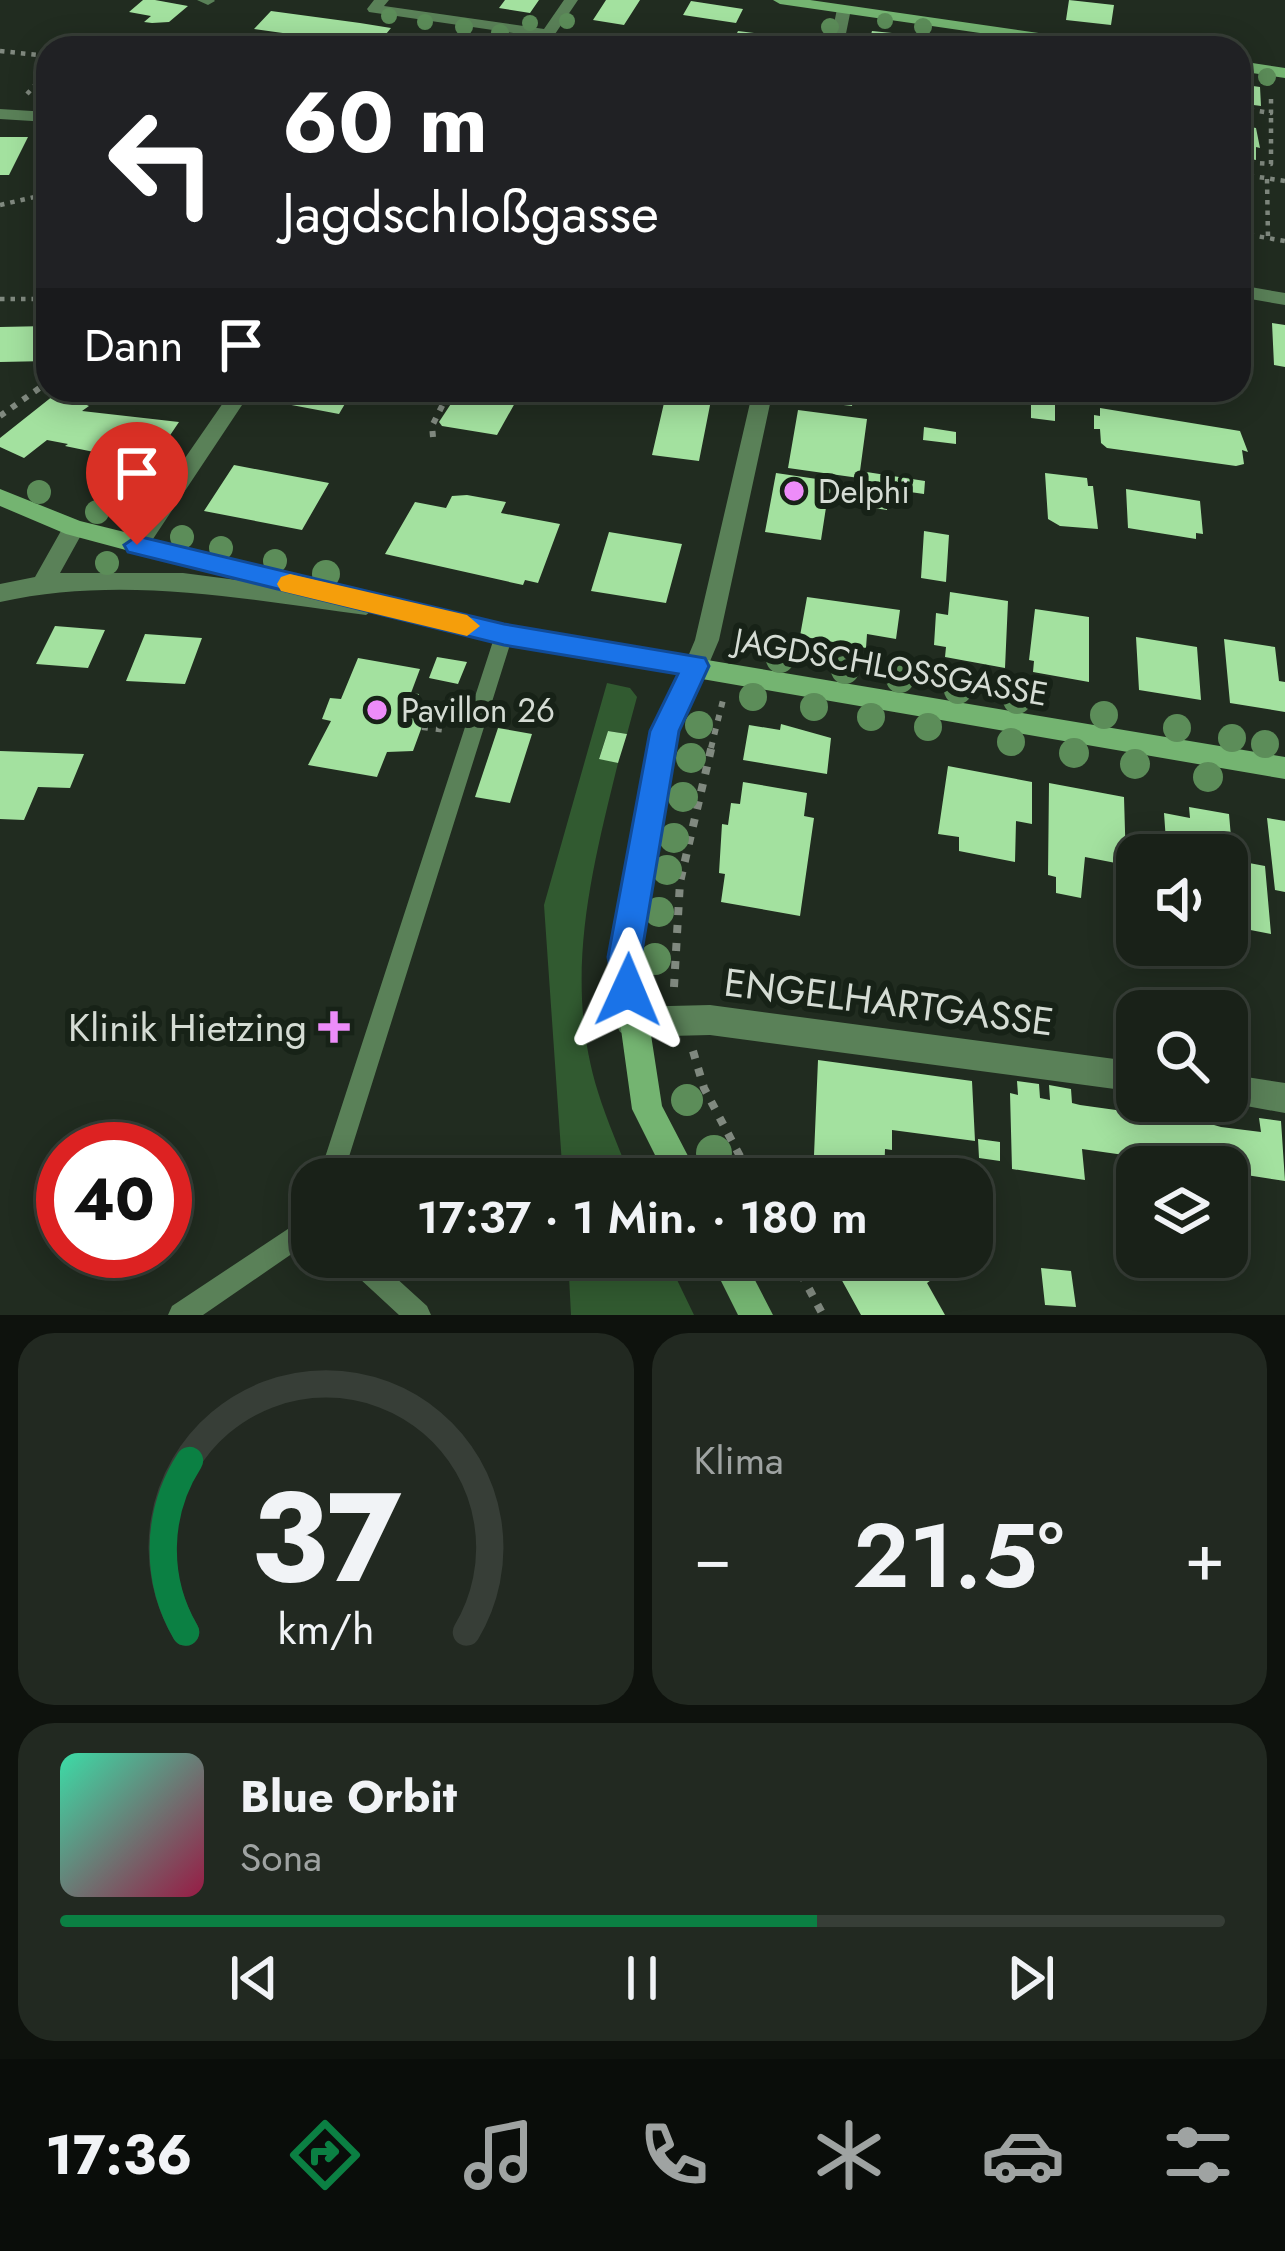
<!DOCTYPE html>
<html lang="de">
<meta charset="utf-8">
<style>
:root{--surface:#192118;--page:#222921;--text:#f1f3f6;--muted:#9fa3a2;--line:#373e37;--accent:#0b8043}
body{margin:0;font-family:Jost,sans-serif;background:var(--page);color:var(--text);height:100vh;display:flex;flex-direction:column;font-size:45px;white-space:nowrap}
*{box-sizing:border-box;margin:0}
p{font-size:39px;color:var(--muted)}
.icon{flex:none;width:66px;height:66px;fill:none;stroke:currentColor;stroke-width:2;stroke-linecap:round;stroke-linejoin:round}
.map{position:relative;height:1315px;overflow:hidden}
.panel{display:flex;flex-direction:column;gap:18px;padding:18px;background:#0e120d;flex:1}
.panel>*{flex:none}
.top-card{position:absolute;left:36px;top:36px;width:1215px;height:366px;border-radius:36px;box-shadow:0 6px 30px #0003,0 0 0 3px var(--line);background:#202124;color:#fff;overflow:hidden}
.fabs{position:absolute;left:1116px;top:834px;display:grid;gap:24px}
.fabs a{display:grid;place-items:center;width:132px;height:132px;border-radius:24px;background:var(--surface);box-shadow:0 6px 30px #0003,0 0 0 3px var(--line);font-size:60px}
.speed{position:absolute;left:36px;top:1122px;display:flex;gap:24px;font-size:60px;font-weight:700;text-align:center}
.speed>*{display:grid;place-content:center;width:156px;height:156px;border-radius:50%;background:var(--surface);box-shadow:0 6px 30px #0003,0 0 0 3px var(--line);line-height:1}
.speed .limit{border:18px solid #d22;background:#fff;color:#111}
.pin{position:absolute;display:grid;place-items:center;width:102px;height:102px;color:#fff;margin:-123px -51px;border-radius:50% 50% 50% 0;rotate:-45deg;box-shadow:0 0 12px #0007}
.pin .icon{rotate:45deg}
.me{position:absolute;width:132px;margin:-66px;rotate:1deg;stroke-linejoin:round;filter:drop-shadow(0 0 9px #0008)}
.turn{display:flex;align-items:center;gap:42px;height:252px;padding:0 48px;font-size:54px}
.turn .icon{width:156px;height:156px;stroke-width:2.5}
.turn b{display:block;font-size:84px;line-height:102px}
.then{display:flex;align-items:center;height:114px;padding:0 48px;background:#0003;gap:24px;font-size:45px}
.big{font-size:90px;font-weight:600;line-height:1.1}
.panel .card{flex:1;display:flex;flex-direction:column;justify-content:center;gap:18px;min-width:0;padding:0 42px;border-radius:36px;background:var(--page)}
.panel .dial{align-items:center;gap:0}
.dial svg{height:312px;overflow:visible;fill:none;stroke:var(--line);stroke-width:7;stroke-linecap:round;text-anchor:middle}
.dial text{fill:var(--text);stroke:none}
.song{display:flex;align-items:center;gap:36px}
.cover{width:144px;height:144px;border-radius:18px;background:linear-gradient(135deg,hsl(160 70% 55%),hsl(340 70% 35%))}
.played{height:12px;border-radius:6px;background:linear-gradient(90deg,var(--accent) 65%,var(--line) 65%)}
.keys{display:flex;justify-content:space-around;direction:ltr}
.heat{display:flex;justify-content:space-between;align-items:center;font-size:66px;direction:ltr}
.panel .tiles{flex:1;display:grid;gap:18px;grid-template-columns:1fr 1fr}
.card:last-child{grid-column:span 2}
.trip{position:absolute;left:291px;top:1158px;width:702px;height:120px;border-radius:36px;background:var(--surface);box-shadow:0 6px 30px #0003,0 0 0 3px var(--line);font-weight:600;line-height:120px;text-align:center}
.tabs{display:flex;height:192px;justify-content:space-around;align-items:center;background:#0a0d0a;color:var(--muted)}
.tabs .icon{width:84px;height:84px}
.tabs .current{color:var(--accent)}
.tabs b{font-size:54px;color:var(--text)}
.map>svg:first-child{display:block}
.green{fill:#315a30}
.building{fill:#a3e19f}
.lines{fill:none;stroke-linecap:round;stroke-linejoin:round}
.path-far2{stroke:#80897f;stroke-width:4.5;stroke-dasharray:4.5 6;stroke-linecap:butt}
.path-far1{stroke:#80897f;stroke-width:6;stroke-dasharray:6 8;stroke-linecap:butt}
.path{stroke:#80897f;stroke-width:8;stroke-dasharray:8 10;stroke-linecap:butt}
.lane{fill:#5a8158;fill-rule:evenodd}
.street{fill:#5a8158;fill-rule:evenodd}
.secondary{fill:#74b471;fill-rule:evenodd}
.tree{fill:#5c8d59}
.route{fill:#1a73e8;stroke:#114b97;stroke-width:3}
.slow{fill:#f59e0b}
.poi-dot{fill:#ed8cf9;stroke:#172217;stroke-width:4.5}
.labels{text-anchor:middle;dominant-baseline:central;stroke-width:12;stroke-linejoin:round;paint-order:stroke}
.poi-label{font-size:33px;fill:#d5dcd4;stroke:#172217;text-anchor:start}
.street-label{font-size:33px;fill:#d5dcd4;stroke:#172217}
.near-street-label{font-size:39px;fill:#d5dcd4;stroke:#172217}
.near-poi-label{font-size:39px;fill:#d5dcd4;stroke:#172217;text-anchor:end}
</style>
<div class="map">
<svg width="1285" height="1315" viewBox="0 0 1285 1315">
<rect width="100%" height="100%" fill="#212c20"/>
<path class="green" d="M607,683l23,5 7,9 -10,37 -19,-3 -9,27 19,5c-27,110 -55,217 -20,329 9,29 22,58 33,87h-68l-19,-274z
M568,1257h98l28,58h-123z"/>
<path class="building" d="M143,0h12l33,6 -19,16 -17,1 -8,-1 7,-6 -22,-4z
M505,0h34l-9,13 -31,-5z
M606,0h34l-16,25 -31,-5z
M1069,0l45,5 -3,20 -45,-5z
M691,1l52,8 -7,14 -53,-8z
M271,11l89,12 31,5 -15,18 -122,-17z
M738,31l56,7 -4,10h-60z
M872,31l30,3 -3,14 -31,-3z
M417,33l30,4 31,5 -4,6h-70z
M1239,84l21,3 1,19 -22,-3z
M1239,125l17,3 4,20 -4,-1v13l-17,-3z
M0,137h28l-19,38h-9z
M1239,315h5l5,55 -10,-2z
M1272,323l13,2v42l-11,-2z
M48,326v35l-48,1v-35z
M289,390h64l-14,24 -58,-11z
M460,390h55l5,4 -23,41 -55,-9 -3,-4z
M667,390h46l-14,71 -47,-6z
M802,390h52l-2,16 -51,-6z
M1031,390l24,2v29l-24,-3z
M58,392l31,14 -7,5 97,11 -25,37 -18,-4 -15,21 -15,-2 12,-17 -53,-11 3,-2 -21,-4 -23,18 -24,-11v-9z
M1100,408l140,23 8,21 -6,-2 2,14 -8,2 -129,-18 -6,-5 -1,-14h-6v-14l6,1z
M798,410l69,9 -7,52 65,10 -1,13 -35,-5 -2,21 -60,-9 -6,39 -56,-8 11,-59 82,12 1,-7 -71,-10z
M924,427l32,5v12l-33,-4z
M234,465l95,18 -27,47 -98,-19z
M1045,473l42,5 1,8h5l5,43 -38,-3 -12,-7z
M1126,489l74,12 3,33 -7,-1v6l-68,-11z
M467,495l39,7 -5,11 59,11 -22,59 -13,-3 -2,5 -138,-31 30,-52 31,6 6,-12z
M924,531l25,4 -3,47 -25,-4z
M609,532l73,12 -16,59 -75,-12z
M950,592l58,9 -3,67 -60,-11 1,-10 -12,-2 2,-32 12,2z
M807,597l93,13 -4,29 -29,-5 -1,14 -66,-12z
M1035,609l54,8v65l-56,-10 1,-11 -5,-1z
M55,626l50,4 -17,38 -52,-4z
M145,634l57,4 -17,46 -59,-3z
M1136,637l61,10 4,53 -62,-10z
M1224,639l51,8 4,34 6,1v30l-55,-9z
M437,657l30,5 -9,22 -29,-6z
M358,658l62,11 -9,24 8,1 -2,6 14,2 -18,49 -26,1 -10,25 -69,-12 23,-44 -9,-2 8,-21 11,1z
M781,724l50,14 -4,36 -84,-14 6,-35 31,5z
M498,728l34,6 -22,69 -35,-6z
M608,731l19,3 -9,29 -19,-4z
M0,751l84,3 -14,34 -32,-1 -14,33 -24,-1z
M948,766l84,16v42l-16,-3 -1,41 -56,-11v-14l-21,-3z
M743,782l64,11 -3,23 10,2 -14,98 -79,-14 4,-28 -6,-1 3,-49 6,1 3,-22 9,1z
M1049,783l75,14 2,68 -41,-8 -4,41 -25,-5v-16l-8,-2z
M1189,807l40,7 4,46 32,6 6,68 -36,-7 -8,-72h-60l-3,-42 26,5z
M1267,818l18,3v71l-10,-2z
M818,1060l154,21 3,60 -83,-11v20l-7,-1 -1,30h-71z
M1017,1081l22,3 1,14 10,2 -1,-15 22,4 1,14 8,2 79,11 -1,-13 22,3 1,14 6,1 4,1 -1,-14 22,3 2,14 7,2 40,5 -2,-14 22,3 4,60 -58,-9v-5l-74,-6 1,6h-17v12l-11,-2 -2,-22 -42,-6 3,31 -73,-11 -2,-76 8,2z
M978,1139l22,3v19l-21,-3z
M829,1257h92l13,21 -7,5 18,32h-84z
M1041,1268l30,3 5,36 -31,-2z"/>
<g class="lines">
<path class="path-far2" d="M0,51l48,5
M27,94l21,-23
M1239,108l32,5v-18
M1239,162l32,2v-51
M1239,174l46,7
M1267,179l1,59
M0,205l43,-10
M1239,233l46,8
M0,299h48"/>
<path class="path-far1" d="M0,416l48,-34
M433,437l-1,-11 18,-36
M422,727l23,3
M711,748l12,-48"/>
<path class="path" d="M674,987l6,-105 32,-137
M693,1051l11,37 48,91
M792,1257l31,58"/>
<path class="lane" d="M504,628l6,2 3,5 -171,544h-24l177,-544 3,-5z
M312,1213v27l-109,75h-35l4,-9z
M343,1257h30l54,49 4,9h-32l-53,-49z"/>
<path class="street" d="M197,0h17l1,1 -7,4z
M374,0h15l-5,6 160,23 20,-29h14l-25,37 -5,1 -179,-26 -2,-3z
M844,5l7,4 -8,39h-14l8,-39z
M0,109l48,3v10l-48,-3z
M1239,285l46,8v12l-46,-8z
M232,390h20l-107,161h-16l-3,-6 3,-6z
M753,390h20l-54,250 -14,33h-18l-3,-7 11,-26z
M74,520l11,8 -25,45h123l183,24 12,9 -12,9c-123,-16 -243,-40 -366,-13v-18l35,-7 31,-55z
M710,1005l427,57v30l-427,-57 -80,2 -10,-5 -5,-10 5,-10 10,-5z
M1227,1074l58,9v30l-66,-12h8z"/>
<path class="secondary" d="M773,0h37l305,44 7,4h-38l-304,-44z
M1239,61l46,7v10l-46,-7z
M0,489l80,32 424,105 781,131v22l-583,-100 -25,52 -38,226 23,149 38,73h-33l-35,-70 -21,-152 40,-226 29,-56 -176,-31 -367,-91 -71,-19 -66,-28z
M709,1257h34l30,58h-35z"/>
</g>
<g class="tree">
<circle cx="389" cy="16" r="8"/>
<circle cx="567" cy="21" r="8"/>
<circle cx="885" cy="21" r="8"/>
<circle cx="425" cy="22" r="8"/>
<circle cx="530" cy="23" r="8"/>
<circle cx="464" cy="27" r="9"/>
<circle cx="830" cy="27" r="9"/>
<circle cx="923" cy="27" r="9"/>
<circle cx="500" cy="33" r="9"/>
<circle cx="1267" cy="77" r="9"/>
<circle cx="39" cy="492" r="12"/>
<circle cx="97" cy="512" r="12"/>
<circle cx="182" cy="537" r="12"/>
<circle cx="221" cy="548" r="12"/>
<circle cx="275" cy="561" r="12"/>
<circle cx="107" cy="563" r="12"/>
<circle cx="326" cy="574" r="14"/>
<circle cx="780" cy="659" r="14"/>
<circle cx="845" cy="670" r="14"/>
<circle cx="900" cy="679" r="14"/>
<circle cx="958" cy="690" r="14"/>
<circle cx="753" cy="697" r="14"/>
<circle cx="1017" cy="700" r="14"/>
<circle cx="814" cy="707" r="14"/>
<circle cx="1104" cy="715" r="14"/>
<circle cx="871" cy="717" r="14"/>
<circle cx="699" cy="725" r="14"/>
<circle cx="928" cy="727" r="14"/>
<circle cx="1177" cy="728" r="14"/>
<circle cx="1232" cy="738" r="14"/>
<circle cx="1011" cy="742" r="14"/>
<circle cx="1265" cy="744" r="14"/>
<circle cx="1074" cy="753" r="15"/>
<circle cx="691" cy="758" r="15"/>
<circle cx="1135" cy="764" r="15"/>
<circle cx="1208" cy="777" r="15"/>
<circle cx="683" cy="797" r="15"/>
<circle cx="674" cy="838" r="15"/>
<circle cx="667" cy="870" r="15"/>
<circle cx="659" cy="912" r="15"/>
<circle cx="655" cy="959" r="16"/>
<circle cx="687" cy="1100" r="16"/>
<circle cx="714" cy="1153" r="18"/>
</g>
<path class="route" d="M137,536l367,88 201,34 4,8 -30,65 -38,226 3,33 -5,11 -11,5 -12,-5 -8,-44 42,-226 28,-57 -174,-29 -376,-93 -4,-7z"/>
<path class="slow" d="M290,574l177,41 13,11 -13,10 -186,-45 -4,-7 4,-7z"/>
<g class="poi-dot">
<circle cx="794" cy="491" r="12"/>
<circle cx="377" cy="710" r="12"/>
<path d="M328 1009h12v12h12v12h-12v12h-12v-12h-12v-12h12z"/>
</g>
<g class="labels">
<g class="poi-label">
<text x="818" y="491">Delphi</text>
<text x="401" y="710">Pavillon 26</text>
</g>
<g class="street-label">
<text transform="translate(891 667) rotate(10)">JAGDSCHLOSSGASSE</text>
</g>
<g class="near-street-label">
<text transform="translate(889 1002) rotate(7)">ENGELHARTGASSE</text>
</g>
<g class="near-poi-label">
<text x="307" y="1027">Klinik Hietzing</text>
</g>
</g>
</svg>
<div class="fabs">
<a><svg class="icon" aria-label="sound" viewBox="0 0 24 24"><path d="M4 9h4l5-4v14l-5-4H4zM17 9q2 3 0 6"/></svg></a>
<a><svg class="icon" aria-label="search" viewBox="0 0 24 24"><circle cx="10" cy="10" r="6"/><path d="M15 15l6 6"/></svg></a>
<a><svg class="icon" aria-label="layers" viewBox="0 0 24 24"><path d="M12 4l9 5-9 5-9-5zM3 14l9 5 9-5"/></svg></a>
</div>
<div class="speed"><div class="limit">40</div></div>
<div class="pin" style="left:137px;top:545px;background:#d93025"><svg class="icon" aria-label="arrive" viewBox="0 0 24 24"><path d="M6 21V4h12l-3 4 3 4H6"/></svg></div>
<svg class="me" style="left:628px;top:990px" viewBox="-20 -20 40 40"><path d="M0-17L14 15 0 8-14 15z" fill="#1a73e8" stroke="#fff" stroke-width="4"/></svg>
<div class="trip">17:37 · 1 Min. · 180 m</div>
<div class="top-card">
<div class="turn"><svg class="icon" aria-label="left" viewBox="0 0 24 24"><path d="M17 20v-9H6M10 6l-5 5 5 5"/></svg><div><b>60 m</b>Jagdschloßgasse</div></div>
<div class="then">Dann<svg class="icon" aria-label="arrive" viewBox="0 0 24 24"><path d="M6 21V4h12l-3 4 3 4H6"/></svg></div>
</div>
</div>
<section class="panel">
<div class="tiles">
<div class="card dial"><svg viewBox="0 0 100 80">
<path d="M14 69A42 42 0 1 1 86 69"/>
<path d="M14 69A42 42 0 0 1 15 25" stroke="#0b8043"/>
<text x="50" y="56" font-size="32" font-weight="700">37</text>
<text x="50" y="72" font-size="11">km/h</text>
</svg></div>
<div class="card"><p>Klima</p>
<div class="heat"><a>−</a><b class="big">21.5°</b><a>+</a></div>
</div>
<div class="card">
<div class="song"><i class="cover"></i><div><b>Blue Orbit</b><p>Sona</p></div></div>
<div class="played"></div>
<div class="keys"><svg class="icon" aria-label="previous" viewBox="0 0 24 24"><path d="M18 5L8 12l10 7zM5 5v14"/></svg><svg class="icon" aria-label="pause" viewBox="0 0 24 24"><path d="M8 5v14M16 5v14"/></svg><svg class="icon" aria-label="next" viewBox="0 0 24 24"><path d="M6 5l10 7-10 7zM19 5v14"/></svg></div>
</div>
</div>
</section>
<nav class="tabs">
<b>17:36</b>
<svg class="icon current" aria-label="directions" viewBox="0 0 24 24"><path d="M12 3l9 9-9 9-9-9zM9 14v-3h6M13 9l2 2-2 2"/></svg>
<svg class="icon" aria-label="music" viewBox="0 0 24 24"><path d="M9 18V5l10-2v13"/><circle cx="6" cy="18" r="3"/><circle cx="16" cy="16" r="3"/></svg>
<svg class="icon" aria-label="phone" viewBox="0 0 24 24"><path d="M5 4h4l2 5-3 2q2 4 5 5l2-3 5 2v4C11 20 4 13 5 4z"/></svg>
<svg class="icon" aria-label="climate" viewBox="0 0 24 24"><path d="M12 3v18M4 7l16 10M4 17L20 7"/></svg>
<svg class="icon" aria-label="car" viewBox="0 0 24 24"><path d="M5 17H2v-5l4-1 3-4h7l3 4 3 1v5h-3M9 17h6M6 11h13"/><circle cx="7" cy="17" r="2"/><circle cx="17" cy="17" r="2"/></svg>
<svg class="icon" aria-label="filters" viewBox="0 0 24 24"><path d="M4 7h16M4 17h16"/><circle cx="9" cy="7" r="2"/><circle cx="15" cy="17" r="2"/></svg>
</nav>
